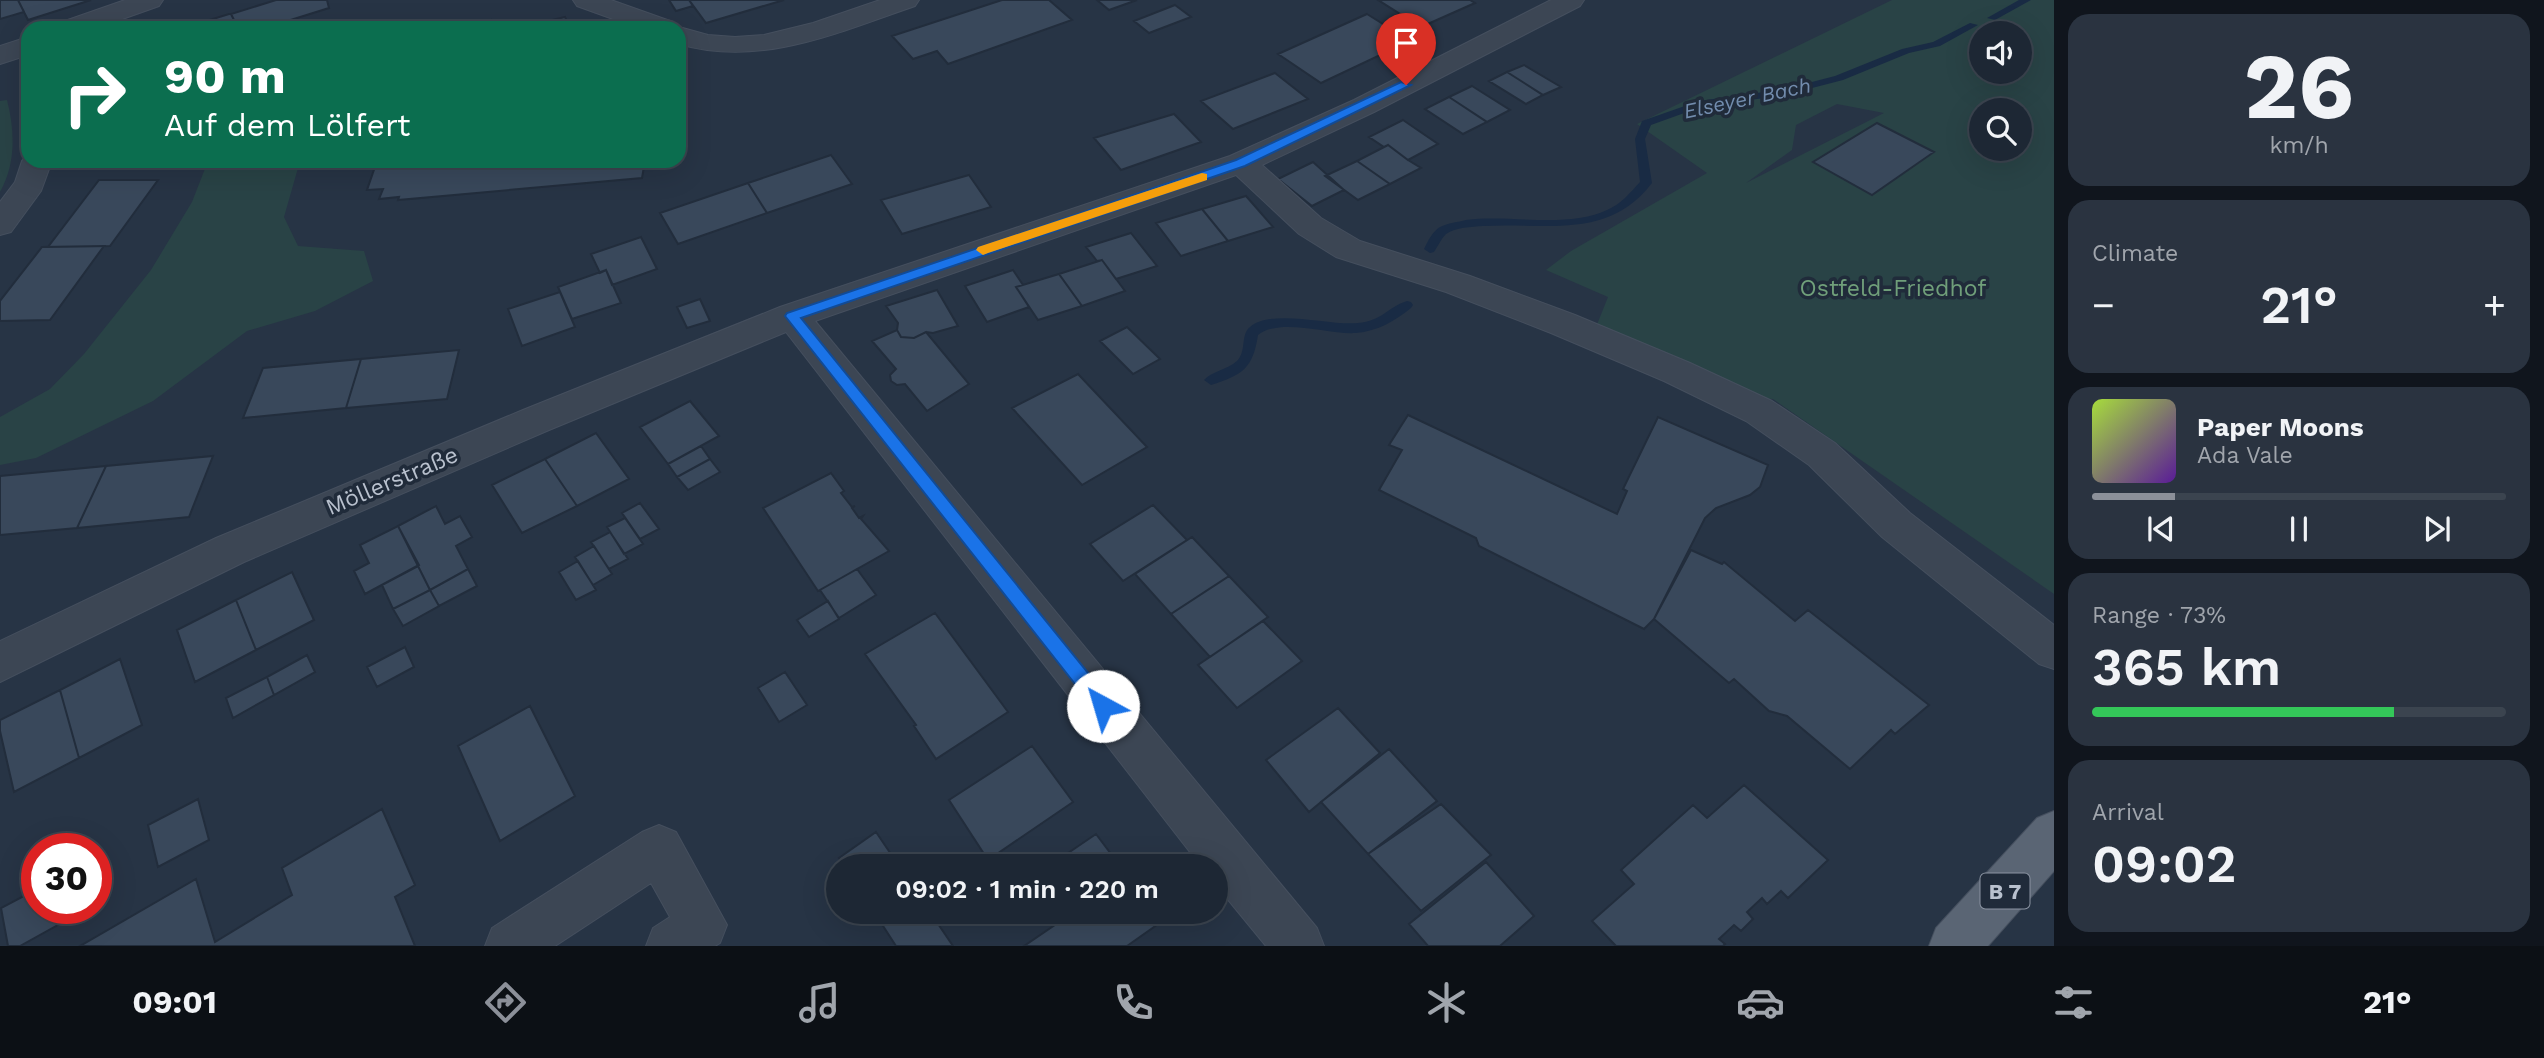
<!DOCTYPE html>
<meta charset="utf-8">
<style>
:root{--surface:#1d2734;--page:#2a3340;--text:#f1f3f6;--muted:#a0a5ac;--line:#3b444f;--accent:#8c9099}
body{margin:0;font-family:"Work Sans",sans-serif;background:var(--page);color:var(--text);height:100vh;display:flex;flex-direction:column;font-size:26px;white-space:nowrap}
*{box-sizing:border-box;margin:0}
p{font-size:23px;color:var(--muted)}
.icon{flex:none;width:38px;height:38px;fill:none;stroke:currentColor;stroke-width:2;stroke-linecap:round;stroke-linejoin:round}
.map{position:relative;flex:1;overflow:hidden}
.details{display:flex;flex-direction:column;gap:14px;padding:14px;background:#10151d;width:490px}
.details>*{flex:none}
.guide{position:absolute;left:21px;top:21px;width:665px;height:147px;border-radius:21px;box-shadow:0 7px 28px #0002,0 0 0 2px var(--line);background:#0b6e4f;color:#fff;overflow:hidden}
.controls{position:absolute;left:1969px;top:21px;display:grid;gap:14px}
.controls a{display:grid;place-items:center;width:63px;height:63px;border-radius:50%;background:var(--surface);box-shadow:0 7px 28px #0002,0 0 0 2px var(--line);font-size:35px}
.speed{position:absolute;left:21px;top:833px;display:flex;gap:14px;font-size:35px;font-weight:700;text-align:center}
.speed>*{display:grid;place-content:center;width:91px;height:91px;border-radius:50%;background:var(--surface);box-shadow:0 7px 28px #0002,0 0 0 2px var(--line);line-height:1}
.speed .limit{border:10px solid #d22;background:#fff;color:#111}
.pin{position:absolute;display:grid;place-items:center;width:60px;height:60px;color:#fff;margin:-72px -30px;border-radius:50% 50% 50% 0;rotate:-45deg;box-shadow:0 0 7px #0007}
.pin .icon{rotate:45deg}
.me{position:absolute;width:77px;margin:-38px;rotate:321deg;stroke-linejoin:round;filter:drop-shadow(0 0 5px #0008)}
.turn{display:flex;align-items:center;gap:24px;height:147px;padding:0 28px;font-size:32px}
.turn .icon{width:91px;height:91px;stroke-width:2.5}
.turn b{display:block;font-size:49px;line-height:60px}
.big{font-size:52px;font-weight:600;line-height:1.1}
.details .card{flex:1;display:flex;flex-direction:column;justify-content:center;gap:10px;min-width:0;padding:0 24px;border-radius:21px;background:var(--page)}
.details .dial{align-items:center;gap:0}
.dial b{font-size:91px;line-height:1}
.song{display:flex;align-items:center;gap:21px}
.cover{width:84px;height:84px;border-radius:10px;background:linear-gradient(135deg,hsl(80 70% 55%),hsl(270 70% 35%))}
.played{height:7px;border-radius:4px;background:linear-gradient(90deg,var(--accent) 20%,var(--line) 20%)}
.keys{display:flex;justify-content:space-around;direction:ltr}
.heat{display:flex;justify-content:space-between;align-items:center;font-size:38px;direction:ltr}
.charge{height:10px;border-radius:5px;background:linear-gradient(90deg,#34c759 73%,var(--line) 0)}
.trip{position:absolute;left:826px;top:854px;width:402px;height:70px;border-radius:35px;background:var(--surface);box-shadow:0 7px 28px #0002,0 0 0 2px var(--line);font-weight:600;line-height:70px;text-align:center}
.tabs{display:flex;height:112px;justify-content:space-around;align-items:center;background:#0c1015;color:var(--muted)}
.tabs .icon{width:49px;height:49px}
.tabs .current{color:var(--accent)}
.tabs b{font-size:32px;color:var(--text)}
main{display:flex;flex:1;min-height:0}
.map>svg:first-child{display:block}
.green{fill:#294346;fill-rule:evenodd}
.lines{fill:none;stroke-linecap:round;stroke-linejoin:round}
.stream{fill:#192b44;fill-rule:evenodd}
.building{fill:#39485b;stroke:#222d3c;stroke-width:2}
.minor-casing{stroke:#454f5e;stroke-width:2}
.major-casing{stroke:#454f5e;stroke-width:2}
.minor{fill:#3c4654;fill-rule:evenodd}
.major{fill:#5a6574;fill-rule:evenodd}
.route{fill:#1a73e8;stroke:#114b97;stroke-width:2}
.slow{fill:#f59e0b}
.labels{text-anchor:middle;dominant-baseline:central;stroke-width:7;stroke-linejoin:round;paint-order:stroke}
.far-water-label{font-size:21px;font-style:italic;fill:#728cad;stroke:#202b3a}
.shield{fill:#202b3a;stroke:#8b94a2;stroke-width:2}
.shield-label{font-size:21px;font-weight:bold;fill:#b9c1ce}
.park-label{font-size:23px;fill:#709f7a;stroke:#202b3a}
.street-label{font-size:23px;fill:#b9c1ce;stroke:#202b3a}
</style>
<main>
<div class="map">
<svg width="2054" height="946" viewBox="0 0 2054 946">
<rect width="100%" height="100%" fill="#273445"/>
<path class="green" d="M1892,0h162v594l-281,-195 -18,-1 -159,-71 12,-30 -62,-27 25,-19 136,-78 -70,-49zM1981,33h39v39h-39zM1837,104l47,9 -138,70 46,-33 4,-25zM1981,110h39v39h-39z
M7,100c8,31 9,64 -7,92v-91z
M208,161h92l-16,56 14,29 66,5 9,30 -58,30 -68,20 -94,70 -117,57 -36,7v-48l50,-28 34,-35 67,-84 41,-68z"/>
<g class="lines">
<path class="stream" d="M2019,0h12l-36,20 -8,-2z
M1970,23l8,2 -38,21 -31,7 -66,27 -58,15 -84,12 -50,18 -6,14 7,44c-44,58 -107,39 -169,43 -12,1 -27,1 -37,8 -5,5 -8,12 -12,18l-4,1 -6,-4c4,-8 8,-17 16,-22 8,-4 18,-5 26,-7 44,-6 101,9 141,-10 14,-6 23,-17 33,-28l-5,-43 7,-18 57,-20 86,-12 50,-13 67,-27 31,-7z
M1407,301l4,1 2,3 -2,3c-16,13 -33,23 -55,25 -27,2 -75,-16 -98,2 -5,33 -15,40 -47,50l-7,-5c8,-9 23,-10 33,-19 10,-10 3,-26 13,-34 22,-19 81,-1 108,-4 24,-2 30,-16 49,-22z"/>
</g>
<path class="building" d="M0,0h18l6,12 -24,7z
M18,0h73l-63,20z
M276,0h51l2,8 -64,20h-27l-7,-14z
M669,0h20l4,6 -17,5z
M689,0h95l-78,23z
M1002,0h47l23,20 -124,44 -11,-13 -24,8 -21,-23z
M1097,0h40l-28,10z
M1378,0h92l5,3 -54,24z
M1175,5l16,12 -42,16 -15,-12z
M229,14h2l7,14h-54z
M1367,14l43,27 -89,42 -43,-29z
M565,17l5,11h-50z
M491,20l3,8h-39z
M1524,65l37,22 -18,8 -36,-23z
M1507,72l36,23 -17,9 -37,-23z
M1275,73l33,26 -75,30 -32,-28z
M1472,86l38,24 -23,12 -38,-25z
M1449,97l38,25 -24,12 -38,-25z
M1174,114l27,28 -80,28 -27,-32z
M1403,120l35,24 -30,16 -20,-15 -4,2 -15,-10z
M1877,123l57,29 -62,43 -59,-33z
M1388,145l20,15 13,8 -31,16 -33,-23z
M831,155l21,29 -85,29 -19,-30z
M377,161h268l-3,17 -244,22 1,-3 -20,2 4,-10 -16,1z
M1357,161l33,23 -32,16 -33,-24z
M1313,162l31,28 -32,16 -34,-27z
M969,175l22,32 -89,27 -21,-34z
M99,180h59l-48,66 -62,1z
M748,183l19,30 -89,31 -18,-31z
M1246,196l27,31 -45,14 -26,-32z
M1202,209l26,32 -47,15 -25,-33z
M1131,233l26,33 -41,13 -14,-19 -5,1 -11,-14z
M641,237l16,32 -45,16 -6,-15 -6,3 -9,-19z
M104,246l-54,74 -50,1v-20l42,-54z
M1102,260l23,31 -43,15 -23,-32z
M606,270l15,33 -49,16 -14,-32z
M1013,270l10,15 -7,2 13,20 -42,15 -22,-36z
M1059,274l23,32 -44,14 -22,-33z
M937,290l21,36 -25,7 -7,-1 -12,6 -13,-1 -4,-7 1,-7 -12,-17z
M560,292l15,35 -53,19 -14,-37z
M700,299l10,22 -23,7 -10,-21z
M1127,327l33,32 -27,15 -33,-33z
M897,330l4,7 13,1 12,-6 43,52 -42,27 -22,-27 -8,1 -6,-4 -1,-6 6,-6 -24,-28z
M459,350l-12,49 -101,9 15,-49z
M361,359l-15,49 -103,10 20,-50z
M1078,374l69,73 -65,38 -70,-77z
M690,401l29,35 -51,28 -28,-37z
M1408,415l209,99 10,-23 -4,-2 35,-72 110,48 -8,22 -10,8 -34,13 -11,10 -51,101 -10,10 -165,-83 -3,-8 -97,-48 23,-40 -13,-5z
M596,433l33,46 -52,27 -32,-47z
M701,446l9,13 -33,18 -9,-13z
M213,456l-24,61 -112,11 29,-62z
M545,459l32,47 -55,27 -30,-48z
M710,459l10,13 -32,18 -11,-13z
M106,466l-29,62 -77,7v-59z
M831,473l13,18 -3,2 11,14 3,-1 -3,2 7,10 4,-2 -2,3 28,32 -71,40 -55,-83z
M640,503l19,26 -19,10 -18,-26z
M1153,505l34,35 -64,41 -33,-37z
M436,506l9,18 15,-8 12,21 -16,9 12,23 -38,21 -32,-64z
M625,518l18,26 -19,10 -17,-27z
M398,526l21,39 -54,29 -11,-23 15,-8 -9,-18z
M610,532l18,27 -19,10 -18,-27z
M1192,537l37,39 -58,38 -36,-40z
M594,546l18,28 -19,11 -18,-28z
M1691,550l31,14 2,-2 71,59 13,-11 121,95 -34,29 -4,-4 -41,39 -63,-53 -18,-5 -35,-32 -5,4 -75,-64z
M578,561l18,29 -20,10 -17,-28z
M418,566l12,24 -37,19 -11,-24z
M468,569l9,17 -38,20 -9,-16z
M857,569l19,26 -37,23 -19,-28z
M292,572l22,48 -58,30 -20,-50z
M1229,576l39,41 -58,40 -39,-43z
M430,590l9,16 -36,20 -10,-17z
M236,600l20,50 -61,32 -18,-52z
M828,601l11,18 -30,18 -12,-17z
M935,613l73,99 -72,47 -22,-33 2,-1 -51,-71z
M1263,621l39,40 -65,47 -39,-43z
M405,647l9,20 -37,20 -10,-20z
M307,655l8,17 -41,23 -7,-18z
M120,659l22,66 -63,33 -19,-68z
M785,672l22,33 -28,17 -21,-34z
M267,677l7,18 -41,23 -7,-20z
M60,690l19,68 -65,34 -14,-61v-11z
M530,706l45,90 -75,45 -42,-95z
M1338,708l42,45 -71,59 -43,-52z
M1032,746l41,56 -85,58 -39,-60z
M1389,749l48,52 -69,53 -47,-52z
M1744,785l84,75 -40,38 -7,-7 -14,13 -5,-6 -15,14 6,7 -12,12 -7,-6 -15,14 6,5 -2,2h-107l-24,-25 42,-37 -13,-14 72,-65 14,13z
M198,799l11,41 -51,27 -10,-42z
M1441,804l50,51 -70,56 -53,-57z
M382,809l33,76 -20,12 20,49h-335l116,-67 19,63 77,-47 -10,-27z
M876,832l23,34h-54l-6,-8z
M1096,834l24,32h-66l-2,-2z
M1486,862l48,54 -34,30h-72l-19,-22z
M37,889v19h25l3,13 -45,25h-12l-7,-38z
M874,912h56l23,34h-57z
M1074,912h79l8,10 -34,24h-103z"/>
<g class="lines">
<g class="minor-casing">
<path id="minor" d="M125,0h38l-4,6 -62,22h-38l3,-6z
M573,0h38l62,22 3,6 3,-1 29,8 27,2 29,-2 49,-12 67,-23h39l-4,6c-76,26 -154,62 -236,38v-16h-41l-61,-22z
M1551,0h33l-4,6 -206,106 -112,53 59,53 39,23 110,35 105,39 115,48 82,38 63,42 75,70 144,112v44l-15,-5 -157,-127 -73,-72 -63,-44 -82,-40 -113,-48 -105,-41 -110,-35 -37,-23 -63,-59 -421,146 502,607 7,18h-58l-50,-61v-19l-16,-1 -414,-533 -237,98 -305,132 -244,120v-41l216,-103 307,-128 257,-103 450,-151 124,-56z
M28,37v18l-28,9v-18z
M28,154v7h24l-11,30 -30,41 -11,3v-33l15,-20 7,-21z
M659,825l17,7 51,93 -7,18 -5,3h-69l7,-18 17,-11 -19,-34 -96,63h-70l7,-18 150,-96z"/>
</g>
<g class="major-casing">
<path id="major" d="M2054,811v60l-66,75h-59l7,-18 101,-110z"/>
</g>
<use href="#minor" class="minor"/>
<use href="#major" class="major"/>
</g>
<path class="route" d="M1401,82l10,3 -166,81 -444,152 309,382 2,6 -2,6 -7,2 -6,-2 -312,-396 2,-3 449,-153z"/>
<path class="slow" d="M1202,173l5,1v6l-219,73 -5,2 -7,-5 2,-3z"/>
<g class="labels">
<g class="far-water-label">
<text transform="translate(1747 98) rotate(-12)">Elseyer Bach</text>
</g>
<rect class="shield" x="1980.5" y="873.5" width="49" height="35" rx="5"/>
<g class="shield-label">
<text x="2005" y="891">B 7</text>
</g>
<g class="park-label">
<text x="1893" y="288">Ostfeld-Friedhof</text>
</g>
<g class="street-label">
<text transform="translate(392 481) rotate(-23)">Möllerstraße</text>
</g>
</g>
</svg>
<div class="controls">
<a><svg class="icon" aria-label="sound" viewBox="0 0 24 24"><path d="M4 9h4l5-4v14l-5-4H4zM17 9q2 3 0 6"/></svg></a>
<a><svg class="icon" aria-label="search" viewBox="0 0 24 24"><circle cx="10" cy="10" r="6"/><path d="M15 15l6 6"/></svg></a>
</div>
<div class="speed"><div class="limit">30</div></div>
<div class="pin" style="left:1406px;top:85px;background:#d93025"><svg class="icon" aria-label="arrive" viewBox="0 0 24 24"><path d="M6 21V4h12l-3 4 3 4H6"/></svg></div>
<svg class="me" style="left:1103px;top:706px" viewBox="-20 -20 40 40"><circle r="19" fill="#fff"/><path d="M0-13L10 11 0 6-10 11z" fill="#1a73e8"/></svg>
<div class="trip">09:02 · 1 min · 220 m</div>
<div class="guide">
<div class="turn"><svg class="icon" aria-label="right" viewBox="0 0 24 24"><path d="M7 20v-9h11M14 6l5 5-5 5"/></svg><div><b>90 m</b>Auf dem Lölfert</div></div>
</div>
</div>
<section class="details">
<div class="card dial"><b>26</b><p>km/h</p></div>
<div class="card"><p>Climate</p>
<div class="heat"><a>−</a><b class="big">21°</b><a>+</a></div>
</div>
<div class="card">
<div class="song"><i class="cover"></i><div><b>Paper Moons</b><p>Ada Vale</p></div></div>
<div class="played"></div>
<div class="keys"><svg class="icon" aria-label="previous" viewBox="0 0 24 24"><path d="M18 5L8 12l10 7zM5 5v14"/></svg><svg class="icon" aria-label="pause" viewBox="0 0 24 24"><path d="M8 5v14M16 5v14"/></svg><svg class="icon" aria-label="next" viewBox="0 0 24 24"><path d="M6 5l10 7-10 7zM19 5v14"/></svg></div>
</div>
<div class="card"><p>Range · 73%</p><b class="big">365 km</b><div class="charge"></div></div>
<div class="card"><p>Arrival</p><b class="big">09:02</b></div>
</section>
</main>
<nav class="tabs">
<b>09:01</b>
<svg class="icon current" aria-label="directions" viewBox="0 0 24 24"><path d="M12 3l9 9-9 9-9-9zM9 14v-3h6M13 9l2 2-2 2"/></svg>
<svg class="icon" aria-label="music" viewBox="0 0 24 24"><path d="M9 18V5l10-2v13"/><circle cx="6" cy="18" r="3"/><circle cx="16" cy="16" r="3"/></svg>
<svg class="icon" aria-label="phone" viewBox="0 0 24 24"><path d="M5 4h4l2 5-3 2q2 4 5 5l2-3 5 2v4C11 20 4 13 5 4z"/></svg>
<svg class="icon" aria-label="climate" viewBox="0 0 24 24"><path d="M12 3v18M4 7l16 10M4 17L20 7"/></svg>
<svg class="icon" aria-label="car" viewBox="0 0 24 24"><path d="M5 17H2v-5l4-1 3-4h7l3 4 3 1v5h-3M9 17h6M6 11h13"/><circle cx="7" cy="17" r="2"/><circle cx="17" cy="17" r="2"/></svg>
<svg class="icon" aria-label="filters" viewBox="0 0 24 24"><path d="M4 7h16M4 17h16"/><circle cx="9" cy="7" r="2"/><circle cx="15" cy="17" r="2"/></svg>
<b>21°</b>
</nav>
